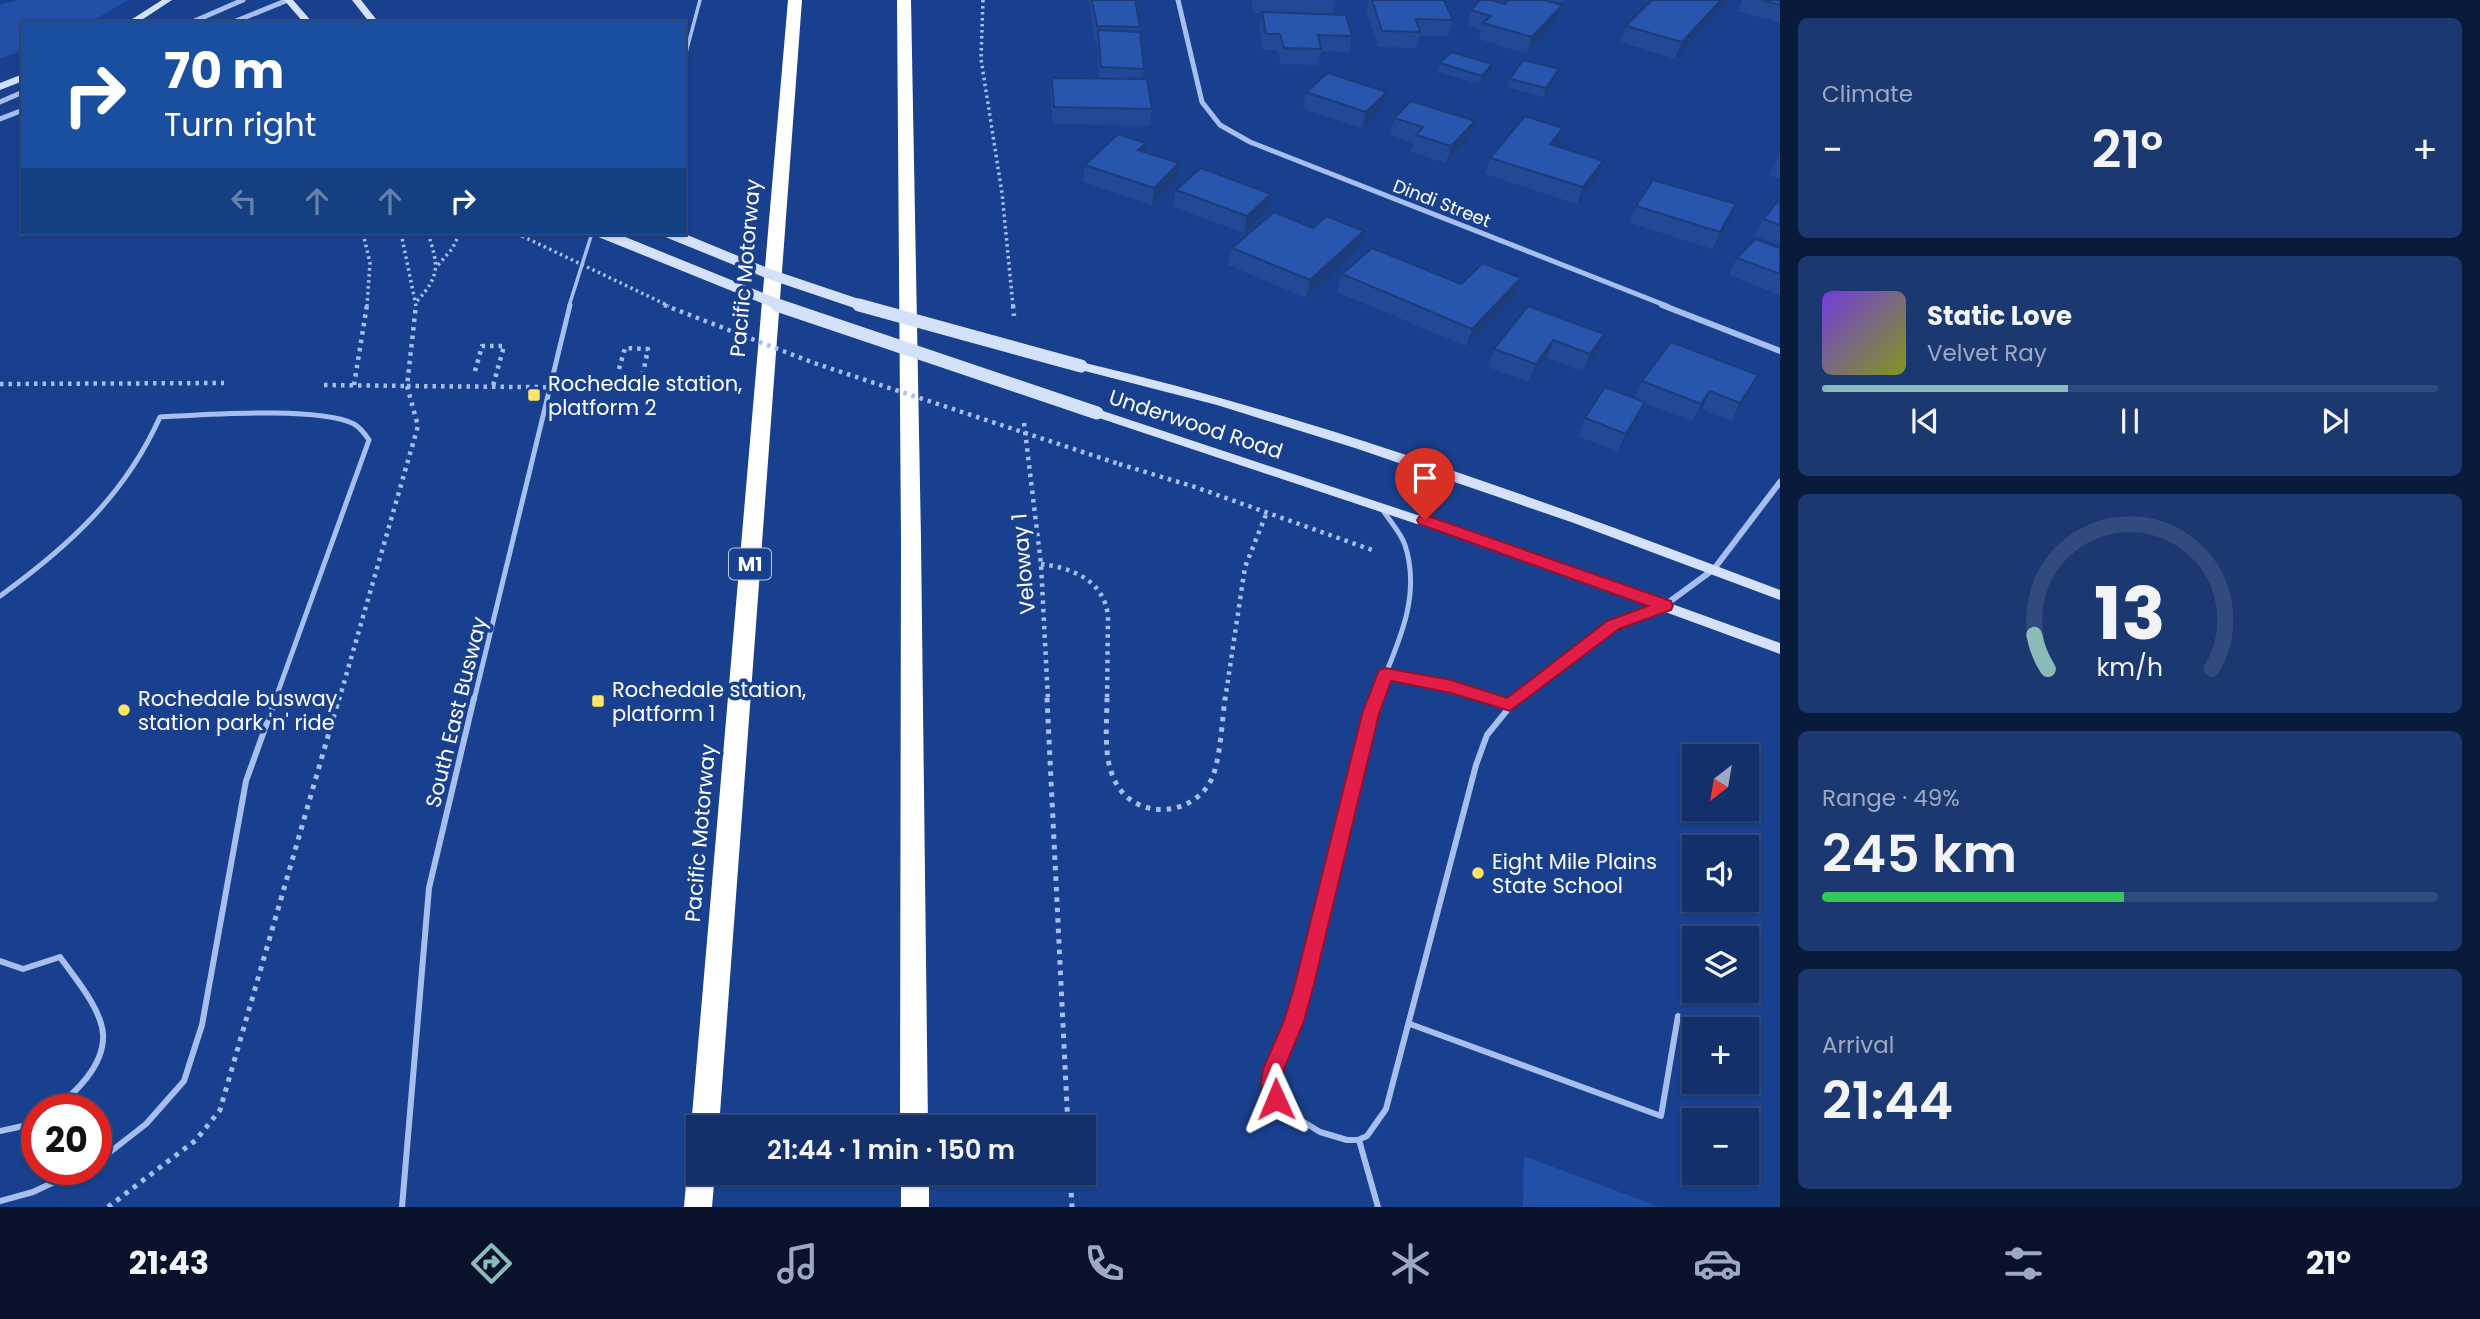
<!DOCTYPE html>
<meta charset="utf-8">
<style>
:root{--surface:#13306b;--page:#1c3871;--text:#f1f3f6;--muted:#9da9c1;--line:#324b7e;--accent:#8bbbb9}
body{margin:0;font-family:Poppins,sans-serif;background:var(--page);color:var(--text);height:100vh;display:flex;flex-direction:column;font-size:26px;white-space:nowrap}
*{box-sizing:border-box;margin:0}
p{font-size:23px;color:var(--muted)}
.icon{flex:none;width:38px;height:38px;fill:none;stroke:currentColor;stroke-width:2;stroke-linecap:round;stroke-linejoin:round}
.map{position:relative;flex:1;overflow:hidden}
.drawer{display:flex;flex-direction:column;gap:18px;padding:18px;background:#0a1a3b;width:700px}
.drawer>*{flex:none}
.guide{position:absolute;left:21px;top:21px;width:665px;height:214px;border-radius:0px;box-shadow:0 2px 5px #0004,0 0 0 2px var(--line);background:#1a4fa0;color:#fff;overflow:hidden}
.needle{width:46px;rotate:211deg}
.fabs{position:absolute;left:1682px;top:744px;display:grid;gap:14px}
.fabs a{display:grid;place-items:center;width:77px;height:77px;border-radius:0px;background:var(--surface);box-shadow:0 2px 5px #0004,0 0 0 2px var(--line);font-size:35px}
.speed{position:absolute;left:21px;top:1094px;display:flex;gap:14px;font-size:35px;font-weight:700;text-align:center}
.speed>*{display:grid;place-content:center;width:91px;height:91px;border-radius:50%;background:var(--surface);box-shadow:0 2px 5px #0004,0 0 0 2px var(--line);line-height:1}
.speed .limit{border:10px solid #d22;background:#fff;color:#111}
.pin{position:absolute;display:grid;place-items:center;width:60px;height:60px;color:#fff;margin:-72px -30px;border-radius:50% 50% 50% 0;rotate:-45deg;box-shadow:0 0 7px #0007}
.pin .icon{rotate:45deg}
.me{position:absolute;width:77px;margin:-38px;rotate:359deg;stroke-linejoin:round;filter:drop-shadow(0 0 5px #0008)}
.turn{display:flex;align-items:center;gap:24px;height:147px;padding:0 28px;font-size:32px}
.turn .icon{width:91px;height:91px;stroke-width:2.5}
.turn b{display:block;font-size:49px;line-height:60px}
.lanes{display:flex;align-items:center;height:66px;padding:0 28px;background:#0003;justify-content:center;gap:35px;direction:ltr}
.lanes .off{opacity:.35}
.big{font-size:52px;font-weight:600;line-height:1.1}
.drawer .card{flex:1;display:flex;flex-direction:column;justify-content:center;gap:10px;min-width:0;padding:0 24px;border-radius:10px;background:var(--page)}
.drawer .dial{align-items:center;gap:0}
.dial svg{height:182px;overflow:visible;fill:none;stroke:var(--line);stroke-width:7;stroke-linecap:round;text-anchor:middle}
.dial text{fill:var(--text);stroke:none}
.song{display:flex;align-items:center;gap:21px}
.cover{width:84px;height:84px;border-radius:10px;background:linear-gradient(135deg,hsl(260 70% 55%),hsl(70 70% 35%))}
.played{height:7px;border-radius:4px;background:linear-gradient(90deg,var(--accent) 40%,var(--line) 40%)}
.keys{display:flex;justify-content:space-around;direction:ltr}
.heat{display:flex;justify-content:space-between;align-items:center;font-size:38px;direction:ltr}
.charge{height:10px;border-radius:5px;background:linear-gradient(90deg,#34c759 49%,var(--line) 0)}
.trip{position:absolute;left:686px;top:1115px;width:410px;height:70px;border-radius:0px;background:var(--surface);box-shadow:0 2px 5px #0004,0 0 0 2px var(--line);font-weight:600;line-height:70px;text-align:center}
.menu{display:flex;height:112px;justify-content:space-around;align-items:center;background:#08132b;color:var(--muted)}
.menu .icon{width:49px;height:49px}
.menu .active{color:var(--accent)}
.menu b{font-size:32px;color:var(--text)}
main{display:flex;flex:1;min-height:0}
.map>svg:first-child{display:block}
.green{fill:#2250a9}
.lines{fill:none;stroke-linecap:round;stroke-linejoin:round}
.path-far2{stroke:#a7bfef;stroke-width:3.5;stroke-dasharray:2.5 3.5;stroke-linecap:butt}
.path-far1{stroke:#a7bfef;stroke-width:4.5;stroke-dasharray:3.5 5;stroke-linecap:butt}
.path{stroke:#a7bfef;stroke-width:5;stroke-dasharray:4.5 6;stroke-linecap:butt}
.service-far2{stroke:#a7bfef;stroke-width:3.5}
.service-far1{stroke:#a7bfef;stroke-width:5}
.service{stroke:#a7bfef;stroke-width:6}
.minor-far1{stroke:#a7bfef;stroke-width:5}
.minor{stroke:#a7bfef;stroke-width:6}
.secondary{fill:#d4e1fa;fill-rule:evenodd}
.motorway{fill:#fff;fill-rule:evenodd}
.path-bridge-far1{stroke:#a7bfef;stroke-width:3.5;stroke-dasharray:2.5 3.5;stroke-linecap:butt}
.path-bridge{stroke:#a7bfef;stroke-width:4.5;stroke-dasharray:3.5 5;stroke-linecap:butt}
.secondary-bridge-far1{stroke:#d4e1fa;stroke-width:10}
.secondary-bridge{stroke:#d4e1fa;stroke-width:13}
.wall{fill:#224996}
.shaded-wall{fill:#1c3c7a}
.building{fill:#2855ae;stroke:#1c3c7a;stroke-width:2}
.route{fill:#e11d48;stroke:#92132f;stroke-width:2}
.poi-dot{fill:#ffe465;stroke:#19408f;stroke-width:2.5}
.labels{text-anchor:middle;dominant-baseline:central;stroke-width:7;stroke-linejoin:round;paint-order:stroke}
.far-street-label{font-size:18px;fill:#fff;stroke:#19408f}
.shield{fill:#19408f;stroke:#bac6dd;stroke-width:2}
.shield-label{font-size:19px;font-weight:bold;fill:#fff}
.street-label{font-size:21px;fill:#fff;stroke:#19408f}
.poi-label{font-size:21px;fill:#fff;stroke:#19408f;text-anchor:start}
</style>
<main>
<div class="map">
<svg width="1780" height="1207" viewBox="0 0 1780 1207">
<rect width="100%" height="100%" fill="#19408f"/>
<path class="green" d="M20,0h108l-39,23h-66v27l-23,9v-55z
M1524,1156l135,51h-136z"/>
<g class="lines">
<path class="path-far2" d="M983,0l-2,59 21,134 11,113
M363,233l7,30 -3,43
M401,233l15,73
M515,233l7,3
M438,265l14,-16 8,-16
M417,301c24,-26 21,-36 11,-68"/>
<path class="path-far1" d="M1013,305l1,11
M619,369l6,-21 23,1 -8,39
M475,371l7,-25h22l-11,40
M0,384l224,-1
M324,385l83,1
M354,385l13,-80
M1024,423l17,141 7,136
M1119,464l76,23 177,63
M1041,564c31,4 63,16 67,52l-1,84
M339,700l79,-274 -11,-40 9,-81
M1225,700l20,-133 22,-55"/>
<path class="path" d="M1047,698l21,429
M1107,698c0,25 -4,58 7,81 19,44 85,39 100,-6 7,-23 8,-51 11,-75
M1070,1172l2,35
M108,1207l88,-67 24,-30 119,-412"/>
<path class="service-far2" d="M684,60l16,-60
M569,306l23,-73"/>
<path class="service-far1" d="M0,596c69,-50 125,-101 160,-179 43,-2 159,-11 194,7 7,4 11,10 15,16l-94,260
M1385,674l66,12 44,14
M474,700l96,-395
M1375,700c19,-49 48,-100 30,-155 -4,-12 -16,-25 -23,-36
M1515,700l98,-75 49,-18"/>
<path class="service" d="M1376,698l-71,286 -11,36 -22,50 -1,16 4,11 19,19 26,16 27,8h11l9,-4 19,-27 90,-344 11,-30 30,-37
M1490,698l20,7
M0,961l23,8 37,-12c15,21 41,51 43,77 2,31 -28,60 -51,76
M1410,1024l251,92 17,-100
M0,1131l23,-5 14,-8
M1359,1140l19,67
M96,1163l50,-39 38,-43 18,-56 44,-244 30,-83
M0,1201l33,-9 49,-23
M402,1207l27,-319 45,-190"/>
<path class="minor-far1" d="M1178,0l24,102 18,23 30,17 417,164
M190,23l53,-23
M231,23l57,-23
M0,102l23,-10
M0,119l23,-9"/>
<path class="minor" d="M1662,305l118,46
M1665,605l49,-36 66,-87"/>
<path class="secondary" d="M162,0h10l-35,23h-11z
M284,0h9l20,23h-9z
M352,0h9l18,23h-9z
M23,74v7l-23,9v-7z
M1081,362c239,56 470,141 699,228v10l-209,-78 -216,-74 -138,-43 -140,-36 -2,-3 2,-3z
M1097,409l423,140 260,94v11l-270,-99 -417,-139 -2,-3z"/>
<path class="motorway" d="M788,0h14l-83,1127h-21v10l-7,-10z
M897,0h14l10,540 7,587h-28l1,-587z
M698,1159v13h17l-3,35h-28l3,-35 4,-10z
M901,1172h28v35h-28z"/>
<path class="path-bridge-far1" d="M522,236l147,70"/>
<path class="path-bridge" d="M664,305l150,58 305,101
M407,386l233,2"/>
<path class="secondary-bridge-far1" d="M602,233l180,73
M669,233l100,41 95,32"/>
<path class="secondary-bridge" d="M777,305l320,108
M859,305l222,61"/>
</g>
<path class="wall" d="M1089,0h46l5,27v5l4,37 -2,10 10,30 -2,17 -97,-2 -3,-30 2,-16 47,1 -2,-36h-2z
M1251,0h85l-3,14 19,22 -3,16 -28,-1 -3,14 -37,-1 -4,-14h-14l-4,-22 3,-15h-8z
M1369,0h75l9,20 -5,16h-29l-3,12 -38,-1 -11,-35z
M1508,0h55v2h-11l10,3 -5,16 -30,33 -48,-15 2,-9 -14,-4 4,-16 34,-6z
M1652,0h76l-1,3 -52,56 -55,-17 6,-16z
M1742,0h38v23l-42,-12z
M1440,63l50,10 -11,11 -41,-12z
M1559,69l-3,9 -12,19 -37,-10 3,-8z
M1306,92h81l-4,16 -21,20 -59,-19z
M1394,118l81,3 -5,17 -24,25 -35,-11 3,-9 -24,-8z
M1563,128l-7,18 47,15 -6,17 -20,26 -92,-30 5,-16z
M1144,152l33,28 -25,25 -69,-23 2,-17z
M1780,154v25l-11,-4z
M1176,190l92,21 -24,22 -71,-26z
M1780,199v46l-25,-9 8,-17z
M1736,204l-7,18 -16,27 -83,-26 6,-17z
M1364,231l-4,17 -54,50 -78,-33 4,-17z
M1780,248v47l-51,-20 8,-17z
M1342,274l119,10 60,-6 -6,18 -49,50 -129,-54z
M1528,306l70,45 -15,20 -36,-13 -18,24 -41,-15 6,-18z
M1758,375l-8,18 -18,28 -30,-12 -9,12 -48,-18 -7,17 -20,32 -40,-16 7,-18 50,-20 7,-17z"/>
<path class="shaded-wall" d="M1721,0h7l-1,3 -52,56 7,-17z
M1562,5l-5,16 -30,33 5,-17z
M1492,64l-2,9 -11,11 3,-8z
M1559,69l-3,9 -12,19 2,-9z
M1387,92l-4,16 -21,20 4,-16z
M1475,121l-5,17 -24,25 5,-17z
M1563,128l-6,17 -13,16 6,-17z
M1146,143l-3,17 -5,-10z
M1603,161l-6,17 -20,26 6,-17z
M1179,163l-2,17 -25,25 2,-17z
M1271,194l-3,17 -24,22 3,-17z
M1736,204l-7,18 -16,27 7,-17z
M1364,231l-4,17 -54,50 4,-18z
M1521,278l-6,18 -49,50 6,-17z
M1604,334l-6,17 -15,20 7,-17z
M1553,340l-6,18 -18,24 7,-18z
M1758,375l-8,18 -18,28 8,-18z
M1710,391l-8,18 -9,12 8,-17z
M1645,402l-7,18 -20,32 8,-18z"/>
<path class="building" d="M1092,0h43l5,27 -43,-1z
M1372,0h72l9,20 -37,-1 4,13 -38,-1z
M1480,0h11l14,4 3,-4h36l18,5 -30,32 -49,-14 8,-7 -20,-6z
M1652,0h69l-39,42 -56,-16z
M1762,0h18v5z
M1262,12l84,3 6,21 -34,-1 3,14 -37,-1 -4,-14h-14z
M1098,30l42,2 4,37 -43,-2z
M1451,52l41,12 -10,12 -42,-13z
M1523,60l36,9 -13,19 -36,-9z
M1328,73l59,19 -21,20 -60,-20z
M1052,78l95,1 5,30 -98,-2z
M1411,101l64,20 -24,25 -35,-11 7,-8 -29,-9z
M1525,116l38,12 -13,16 53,17 -20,26 -93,-29z
M1118,134l28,9 -8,7 41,13 -25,25 -69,-23z
M1201,168l70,26 -24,22 -71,-26z
M1653,180l83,24 -16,28 -84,-26z
M1780,199v26l-17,-6z
M1274,212l39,16 13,-12 38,15 -54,49 -78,-32z
M1755,239l25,9v26l-43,-16z
M1372,248l89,36 22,-21 38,15 -49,51 -130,-55z
M1528,306l76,28 -14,20 -37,-14 -17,24 -42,-15z
M1671,342l87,33 -18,28 -30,-12 -9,13 -59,-23z
M1605,387l40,15 -19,32 -41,-16z"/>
<path class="route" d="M1425,515l246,86 2,5 -2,4 -52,19 -109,82 -59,-18 -60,-12 -12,33 -65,270 -10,37 -20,48 -3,15 5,15 -3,6 -7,3 -8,-3 -7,-21 2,-15 21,-48 11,-37 67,-270 17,-44 6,-2 66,12 56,18 100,-77 41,-15 -229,-82 -2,-4 2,-3z"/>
<g class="poi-dot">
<rect x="527" y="388" width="14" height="14" rx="3.5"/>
<rect x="591" y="694" width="14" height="14" rx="3.5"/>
<circle cx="124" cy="710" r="7"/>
<circle cx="1478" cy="873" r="7"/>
</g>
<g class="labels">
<g class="far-street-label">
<text transform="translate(1442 203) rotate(21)">Dindi Street</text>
</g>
<rect class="shield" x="729" y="548.5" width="42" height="31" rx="5"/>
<g class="shield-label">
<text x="750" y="564">M1</text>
</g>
<g class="street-label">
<text transform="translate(745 268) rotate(-85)">Pacific Motorway</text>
<text transform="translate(1196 424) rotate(18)">Underwood Road</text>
<text transform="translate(1023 564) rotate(-95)">Veloway 1</text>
<text transform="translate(456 712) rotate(-76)">South East Busway</text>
<text transform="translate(700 833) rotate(-85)">Pacific Motorway</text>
</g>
<g class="poi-label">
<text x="548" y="383">Rochedale station,<tspan x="548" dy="24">platform 2</tspan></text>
<text x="612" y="689">Rochedale station,<tspan x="612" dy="24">platform 1</tspan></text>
<text x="138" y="698">Rochedale busway<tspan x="138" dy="24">station park 'n' ride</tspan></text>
<text x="1492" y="861">Eight Mile Plains<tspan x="1492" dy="24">State School</tspan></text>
</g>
</g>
</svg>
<div class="fabs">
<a><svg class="needle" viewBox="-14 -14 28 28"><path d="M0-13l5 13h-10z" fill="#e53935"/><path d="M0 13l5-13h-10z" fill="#9da9c1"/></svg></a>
<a><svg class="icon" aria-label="sound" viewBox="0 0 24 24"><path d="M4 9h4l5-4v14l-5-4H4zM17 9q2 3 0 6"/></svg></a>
<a><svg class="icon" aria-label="layers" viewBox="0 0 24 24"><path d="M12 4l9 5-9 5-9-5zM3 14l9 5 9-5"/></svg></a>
<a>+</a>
<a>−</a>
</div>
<div class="speed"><div class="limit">20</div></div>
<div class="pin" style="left:1425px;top:520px;background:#d93025"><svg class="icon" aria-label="arrive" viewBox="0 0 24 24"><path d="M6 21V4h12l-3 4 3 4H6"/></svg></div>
<svg class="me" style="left:1276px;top:1099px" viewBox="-20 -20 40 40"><path d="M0-17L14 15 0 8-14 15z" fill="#e11d48" stroke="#fff" stroke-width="4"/></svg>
<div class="trip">21:44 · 1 min · 150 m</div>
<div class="guide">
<div class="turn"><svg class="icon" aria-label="right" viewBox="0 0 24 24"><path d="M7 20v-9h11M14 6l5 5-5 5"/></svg><div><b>70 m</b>Turn right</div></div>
<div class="lanes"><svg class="icon off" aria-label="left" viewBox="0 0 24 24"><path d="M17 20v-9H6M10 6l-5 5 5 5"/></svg><svg class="icon off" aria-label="ahead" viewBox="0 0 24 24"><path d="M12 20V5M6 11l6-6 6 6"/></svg><svg class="icon off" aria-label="ahead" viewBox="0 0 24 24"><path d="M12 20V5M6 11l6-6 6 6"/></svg><svg class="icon" aria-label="right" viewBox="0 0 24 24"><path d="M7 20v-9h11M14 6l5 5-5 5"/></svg></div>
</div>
</div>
<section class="drawer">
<div class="card"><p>Climate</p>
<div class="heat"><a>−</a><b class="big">21°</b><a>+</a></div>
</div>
<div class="card">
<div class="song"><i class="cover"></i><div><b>Static Love</b><p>Velvet Ray</p></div></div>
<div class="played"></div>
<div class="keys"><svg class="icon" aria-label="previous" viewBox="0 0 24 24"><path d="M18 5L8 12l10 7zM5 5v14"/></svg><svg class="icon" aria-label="pause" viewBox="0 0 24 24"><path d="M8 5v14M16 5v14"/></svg><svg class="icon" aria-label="next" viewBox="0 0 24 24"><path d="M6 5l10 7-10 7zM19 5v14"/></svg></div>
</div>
<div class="card dial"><svg viewBox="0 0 100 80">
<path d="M14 69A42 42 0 1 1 86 69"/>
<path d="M14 69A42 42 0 0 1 8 54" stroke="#8bbbb9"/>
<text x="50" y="56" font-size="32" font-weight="700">13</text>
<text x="50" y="72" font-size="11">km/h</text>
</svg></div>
<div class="card"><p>Range · 49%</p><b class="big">245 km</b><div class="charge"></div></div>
<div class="card"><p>Arrival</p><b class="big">21:44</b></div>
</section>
</main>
<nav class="menu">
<b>21:43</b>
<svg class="icon active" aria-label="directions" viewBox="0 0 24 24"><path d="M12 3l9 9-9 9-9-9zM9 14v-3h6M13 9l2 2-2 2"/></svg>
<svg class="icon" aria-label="music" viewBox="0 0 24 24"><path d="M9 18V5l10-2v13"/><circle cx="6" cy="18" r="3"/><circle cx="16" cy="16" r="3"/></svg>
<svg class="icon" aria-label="phone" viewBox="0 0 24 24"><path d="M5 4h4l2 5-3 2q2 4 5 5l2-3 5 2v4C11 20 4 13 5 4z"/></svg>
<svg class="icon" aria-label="climate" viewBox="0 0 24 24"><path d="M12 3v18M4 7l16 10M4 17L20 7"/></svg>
<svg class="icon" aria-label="car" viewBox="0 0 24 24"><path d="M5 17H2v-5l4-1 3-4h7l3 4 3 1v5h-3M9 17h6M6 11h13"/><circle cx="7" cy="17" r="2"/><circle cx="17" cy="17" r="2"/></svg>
<svg class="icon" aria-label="filters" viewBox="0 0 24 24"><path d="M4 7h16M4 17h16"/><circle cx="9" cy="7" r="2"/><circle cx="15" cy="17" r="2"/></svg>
<b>21°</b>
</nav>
